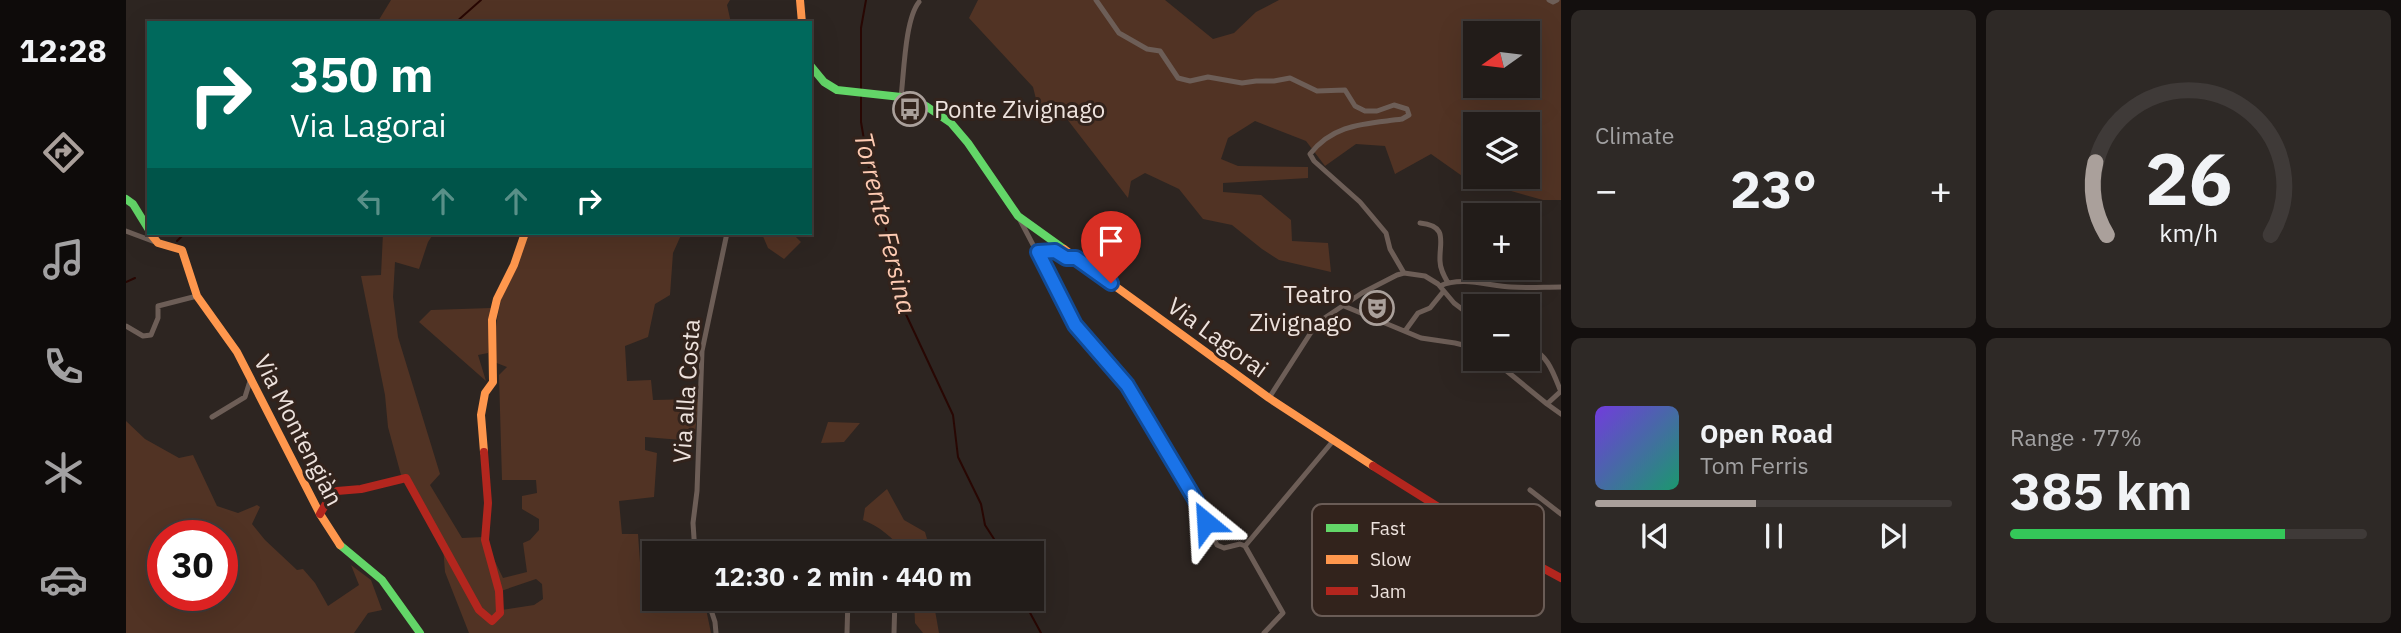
<!DOCTYPE html>
<meta charset="utf-8">
<style>
:root{--surface:#221c19;--page:#2e2926;--text:#f1f3f6;--muted:#a2a1a2;--line:#3f3a38;--accent:#aaa09b}
body{margin:0;font-family:"IBM Plex Sans",sans-serif;background:var(--page);color:var(--text);height:100vh;display:flex;flex-direction:column;font-size:26px;white-space:nowrap}
*{box-sizing:border-box;margin:0}
p{font-size:23px;color:var(--muted)}
.icon{flex:none;width:38px;height:38px;fill:none;stroke:currentColor;stroke-width:2;stroke-linecap:round;stroke-linejoin:round}
.map{position:relative;flex:1;overflow:hidden}
.sheet{display:flex;flex-direction:column;gap:10px;padding:10px;background:#130f0e;width:840px}
.sheet>*{flex:none}
.hud{position:absolute;left:21px;top:21px;width:665px;height:214px;border-radius:0px;box-shadow:0 7px 28px #0002,0 0 0 2px var(--line);background:#00695c;color:#fff;overflow:hidden}
.needle{width:46px;rotate:256deg}
.buttons{position:absolute;left:1337px;top:21px;display:grid;gap:14px}
.buttons a{display:grid;place-items:center;width:77px;height:77px;border-radius:0px;background:var(--surface);box-shadow:0 7px 28px #0002,0 0 0 2px var(--line);font-size:35px}
.speed{position:absolute;left:21px;top:520px;display:flex;gap:14px;font-size:35px;font-weight:700;text-align:center}
.speed>*{display:grid;place-content:center;width:91px;height:91px;border-radius:50%;background:var(--surface);box-shadow:0 7px 28px #0002,0 0 0 2px var(--line);line-height:1}
.speed .limit{border:10px solid #d22;background:#fff;color:#111}
.pin{position:absolute;display:grid;place-items:center;width:60px;height:60px;color:#fff;margin:-72px -30px;border-radius:50% 50% 50% 0;rotate:-45deg;box-shadow:0 0 7px #0007}
.pin .icon{rotate:45deg}
.me{position:absolute;width:77px;margin:-38px;rotate:333deg;stroke-linejoin:round;filter:drop-shadow(0 0 5px #0008)}
.turn{display:flex;align-items:center;gap:24px;height:147px;padding:0 28px;font-size:32px}
.turn .icon{width:91px;height:91px;stroke-width:2.5}
.turn b{display:block;font-size:49px;line-height:60px}
.lanes{display:flex;align-items:center;height:66px;padding:0 28px;background:#0003;justify-content:center;gap:35px;direction:ltr}
.lanes .off{opacity:.35}
.big{font-size:52px;font-weight:700;line-height:1.1}
.sheet .tile{flex:1;display:flex;flex-direction:column;justify-content:center;gap:10px;min-width:0;padding:0 24px;border-radius:10px;background:var(--page)}
.sheet .dial{align-items:center;gap:0}
.dial svg{height:182px;overflow:visible;fill:none;stroke:var(--line);stroke-width:7;stroke-linecap:round;text-anchor:middle}
.dial text{fill:var(--text);stroke:none}
.song{display:flex;align-items:center;gap:21px}
.cover{width:84px;height:84px;border-radius:10px;background:linear-gradient(135deg,hsl(260 70% 55%),hsl(160 70% 35%))}
.played{height:7px;border-radius:4px;background:linear-gradient(90deg,var(--accent) 45%,var(--line) 45%)}
.keys{display:flex;justify-content:space-around;direction:ltr}
.heat{display:flex;justify-content:space-between;align-items:center;font-size:38px;direction:ltr}
.charge{height:10px;border-radius:5px;background:linear-gradient(90deg,#34c759 77%,var(--line) 0)}
.sheet .tiles{flex:1;display:grid;gap:10px;grid-template-columns:repeat(2,1fr)}
.trip{position:absolute;left:516px;top:541px;width:402px;height:70px;border-radius:0px;background:var(--surface);box-shadow:0 7px 28px #0002,0 0 0 2px var(--line);font-weight:700;line-height:70px;text-align:center}
main{display:flex;flex:1;min-height:0}
.tabs{display:flex;flex-direction:column;width:126px;justify-content:space-around;align-items:center;background:#0e0b0a;color:var(--muted)}
.tabs .icon{width:49px;height:49px}
.tabs .selected{color:var(--accent)}
.tabs b{font-size:32px;color:var(--text)}
.map>svg:first-child{display:block}
.green{fill:#513324;fill-rule:evenodd}
.lines{fill:none;stroke-linecap:round;stroke-linejoin:round}
.stream{stroke:#280703;stroke-width:2}
.street{stroke:#6d5e57;stroke-width:5}
.fast{stroke:#63d668;stroke-width:8}
.slow{stroke:#ff974d;stroke-width:8}
.jam{stroke:#b3261e;stroke-width:8}
.route-casing{stroke:#114b97;stroke-width:18}
.route{stroke:#1a73e8;stroke-width:12}
.labels{text-anchor:middle;dominant-baseline:central;stroke-width:6;stroke-linejoin:round;paint-order:stroke}
.poi-label{font-size:24px;fill:#ede2dd;stroke:#32231c;text-anchor:start}
.street-label{font-size:24px;fill:#ede2dd;stroke:#32231c}
.water-label{font-size:26px;font-style:italic;fill:#fdcab2;stroke:#32231c}
.key{fill:#32231c;stroke:#6a5c56;stroke-width:2}
.key-label{font-size:19px;fill:#ede2dd}
</style>
<main>
<nav class="tabs">
<b>12:28</b>
<svg class="icon selected" aria-label="directions" viewBox="0 0 24 24"><path d="M12 3l9 9-9 9-9-9zM9 14v-3h6M13 9l2 2-2 2"/></svg>
<svg class="icon" aria-label="music" viewBox="0 0 24 24"><path d="M9 18V5l10-2v13"/><circle cx="6" cy="18" r="3"/><circle cx="16" cy="16" r="3"/></svg>
<svg class="icon" aria-label="phone" viewBox="0 0 24 24"><path d="M5 4h4l2 5-3 2q2 4 5 5l2-3 5 2v4C11 20 4 13 5 4z"/></svg>
<svg class="icon" aria-label="climate" viewBox="0 0 24 24"><path d="M12 3v18M4 7l16 10M4 17L20 7"/></svg>
<svg class="icon" aria-label="car" viewBox="0 0 24 24"><path d="M5 17H2v-5l4-1 3-4h7l3 4 3 1v5h-3M9 17h6M6 11h13"/><circle cx="7" cy="17" r="2"/><circle cx="17" cy="17" r="2"/></svg>
</nav>
<div class="map">
<svg width="1435" height="633" viewBox="0 0 1435 633">
<rect width="100%" height="100%" fill="#2d2521"/>
<path class="green" d="M265,0h339l-3,5 4,18h-354z
M852,0h187l48,39 21,-6 22,-21 23,-12h282v200h-18l-78,-22 -34,-24 -36,20 -10,-28 -29,-2 -31,22 -19,-25 -51,-20 -27,17 -7,21 17,7 70,1v11l-85,5v9l38,3 30,25 1,21 36,2 3,29 -52,-12 -17,-11 -30,-24 -29,-6 -24,-30 -34,-16 -14,8 -3,17 -61,-79 -27,-4 -7,-28 -64,-69zM1349,33h53v53h-53zM1349,124h53v53h-53z
M257,233h51l-6,9 -9,27 -24,-7 -2,35 5,40 42,137 -10,11 32,53 21,-1 20,41 24,-6 -4,-29 7,-3 9,-10v-11l-17,-10v-13l15,-3 -1,-13h-34l-3,-105 8,-8 -13,-5c0,-53 12,-81 30,-129h158l-9,20 -3,42 -15,9 -7,33 -23,9 2,35 24,-1 2,20 46,-1 -5,42 -49,-4v13l12,3 -3,44 -35,4 3,33h16l2,28 14,-2v38l50,1 7,34h-242l-24,-61 -2,-26 -42,-71 -13,-48 -3,-32 -24,-119 20,-1zM410,579l6,5 1,15 -9,6 -33,5v-19z
M606,233h60l9,9 -17,17 -16,-11 -6,-14 -14,2z
M365,308l-3,45 -10,2 8,26 -67,-59 12,-12z
M0,421l19,18 34,19 14,-3 24,51 21,7 19,-8 3,2 -8,17 13,16 32,30 6,-1 12,14 13,23 31,-21 -8,-20 20,15 11,30 -14,3 -14,20h-228zM37,536h59v59h-59z
M702,422l32,1 -16,19 -23,1z
M761,489l17,31 21,12 6,21h-28c-8,-15 -25,-27 -40,-33l2,-12z
M788,599h19l6,34h-16l-8,-10z"/>
<g class="lines">
<path class="stream" d="M329,23l26,-23
M735,90v-62l5,-28
M735,95v27l8,47 16,54 7,44 11,41 50,107 5,42 23,47 4,21 18,28
M51,241l8,-8
M0,282l9,-4
M896,598l19,35"/>
<path class="street" d="M970,0l23,33 28,16 13,2 18,27 12,3 18,-4 34,6 14,-2h18l16,-3 27,13 28,-1 10,16 10,5h12l17,-6 13,4 2,6 -7,4c-36,5 -68,4 -92,35l4,7 46,41 26,31 4,16 14,24
M1423,0l4,2 4,-2
M775,97c3,-24 4,-78 18,-95
M893,218l56,107 52,60 68,114 22,46 7,3 16,-4 5,2
M1294,223c29,3 19,19 20,38 0,8 4,15 8,22
M0,231l29,11
M913,252l15,-1 12,7h9
M1314,286c22,-10 49,0 71,1 17,1 33,0 50,0
M1218,306l77,32 34,5 20,5
M0,326l17,10 8,-1 7,-17v-12l39,-10
M1279,331l13,-18 12,-5 13,-16
M1402,346c20,9 25,26 33,46
M1366,359l55,45
M1435,391l-14,13 14,10
M1143,398l48,-75 45,-30 35,-18 7,-2 21,3 13,8 16,19 21,16
M86,417l33,-20 5,-16
M1404,490l31,24
M1119,546l88,-105
M1119,546l38,67 -19,20
M569,553l-2,-30 4,-32 5,-140 25,-118
M581,598l8,24 1,11
M683,606h39
M721,633l1,-35
M768,633l1,-35"/>
<path class="fast" d="M684,65l14,17 13,8 64,7 25,9 25,17 17,20 50,73 46,33
M0,199l7,5 16,26
M214,545l42,35 38,53"/>
<path class="slow" d="M674,0l2,23
M24,233l8,10 24,7 15,46 40,56 83,162 20,31
M938,249l205,149 104,68
M358,452l-3,-37 4,-22 8,-11 -1,-62 5,-21 17,-34 11,-32"/>
<path class="jam" d="M1247,466l118,74 70,38
M194,514l11,-19 6,-4 24,-2 45,-11 73,132 13,11 8,-8 -1,-22 -14,-51 3,-37 -4,-51"/>
</g>
<g class="lines">
<g class="route-casing">
<path id="route" d="M985,283l-35,-25h-10l-11,-7 -17,1 37,73 52,60 68,114 11,23"/>
</g>
<use href="#route" class="route"/>
</g>
<defs>
<g id="bus-ring" transform="scale(1.75)"><circle r="9.5" fill="#32231c" stroke="#aaa09b" stroke-width="1.5"/><path d="M-5-6H5V4H4V6H2V4H-2V6H-4V4H-5ZM-3.5-4V0h7V-4ZM-3.5 1.2v1.5H-2V1.2ZM2 1.2v1.5H3.5V1.2Z" fill="#aaa09b"/></g>
<g id="theatre-ring" transform="scale(1.75)"><circle r="9.5" fill="#32231c" stroke="#aaa09b" stroke-width="1.5"/><path d="M-5-5.5Q0-4 5-5.5V0Q5 5 0 6Q-5 5-5 0ZM-3.3-2.5H-1v1.5H-3.3ZM1-2.5H3.3v1.5H1ZM-2.8 1Q0 5.5 2.8 1Z" fill="#aaa09b"/></g>
</defs>
<g fill-rule="evenodd">
<use href="#bus-ring" x="784" y="109"/>
<use href="#theatre-ring" x="1251" y="308"/>
</g>
<g class="labels">
<g class="poi-label">
<text x="808" y="109">Ponte Zivignago</text>
<text x="1226" y="294" text-anchor="end">Teatro<tspan x="1226" dy="28">Zivignago</tspan></text>
</g>
<g class="street-label">
<text transform="translate(1092 337) rotate(36)">Via Lagorai</text>
<text transform="translate(560 391) rotate(-86)">Via alla Costa</text>
<text transform="translate(173 430) rotate(63)">Via Montengiàn</text>
</g>
<g class="water-label">
<text transform="translate(760 223) rotate(76)">Torrente Fersina</text>
</g>
</g>
<rect x="1186" y="504" width="232" height="112" rx="10" class="key"/>
<rect x="1200" y="524" width="32" height="8" fill="#63d668"/>
<rect x="1200" y="555" width="32" height="9" fill="#ff974d"/>
<rect x="1200" y="587" width="32" height="8" fill="#b3261e"/>
<g class="key-label">
<text x="1244" y="535">Fast</text>
<text x="1244" y="566">Slow</text>
<text x="1244" y="598">Jam</text>
</g>
</svg>
<div class="buttons">
<a><svg class="needle" viewBox="-14 -14 28 28"><path d="M0-13l5 13h-10z" fill="#e53935"/><path d="M0 13l5-13h-10z" fill="#a2a1a2"/></svg></a>
<a><svg class="icon" aria-label="layers" viewBox="0 0 24 24"><path d="M12 4l9 5-9 5-9-5zM3 14l9 5 9-5"/></svg></a>
<a>+</a>
<a>−</a>
</div>
<div class="speed"><div class="limit">30</div></div>
<div class="pin" style="left:985px;top:283px;background:#d93025"><svg class="icon" aria-label="arrive" viewBox="0 0 24 24"><path d="M6 21V4h12l-3 4 3 4H6"/></svg></div>
<svg class="me" style="left:1080px;top:522px" viewBox="-20 -20 40 40"><path d="M0-17L14 15 0 8-14 15z" fill="#1a73e8" stroke="#fff" stroke-width="4"/></svg>
<div class="trip">12:30 · 2 min · 440 m</div>
<div class="hud">
<div class="turn"><svg class="icon" aria-label="right" viewBox="0 0 24 24"><path d="M7 20v-9h11M14 6l5 5-5 5"/></svg><div><b>350 m</b>Via Lagorai</div></div>
<div class="lanes"><svg class="icon off" aria-label="left" viewBox="0 0 24 24"><path d="M17 20v-9H6M10 6l-5 5 5 5"/></svg><svg class="icon off" aria-label="ahead" viewBox="0 0 24 24"><path d="M12 20V5M6 11l6-6 6 6"/></svg><svg class="icon off" aria-label="ahead" viewBox="0 0 24 24"><path d="M12 20V5M6 11l6-6 6 6"/></svg><svg class="icon" aria-label="right" viewBox="0 0 24 24"><path d="M7 20v-9h11M14 6l5 5-5 5"/></svg></div>
</div>
</div>
<section class="sheet">
<div class="tiles">
<div class="tile"><p>Climate</p>
<div class="heat"><a>−</a><b class="big">23°</b><a>+</a></div>
</div>
<div class="tile dial"><svg viewBox="0 0 100 80">
<path d="M14 69A42 42 0 1 1 86 69"/>
<path d="M14 69A42 42 0 0 1 9 37" stroke="#aaa09b"/>
<text x="50" y="56" font-size="32" font-weight="700">26</text>
<text x="50" y="72" font-size="11">km/h</text>
</svg></div>
<div class="tile">
<div class="song"><i class="cover"></i><div><b>Open Road</b><p>Tom Ferris</p></div></div>
<div class="played"></div>
<div class="keys"><svg class="icon" aria-label="previous" viewBox="0 0 24 24"><path d="M18 5L8 12l10 7zM5 5v14"/></svg><svg class="icon" aria-label="pause" viewBox="0 0 24 24"><path d="M8 5v14M16 5v14"/></svg><svg class="icon" aria-label="next" viewBox="0 0 24 24"><path d="M6 5l10 7-10 7zM19 5v14"/></svg></div>
</div>
<div class="tile"><p>Range · 77%</p><b class="big">385 km</b><div class="charge"></div></div>
</div>
</section>
</main>
